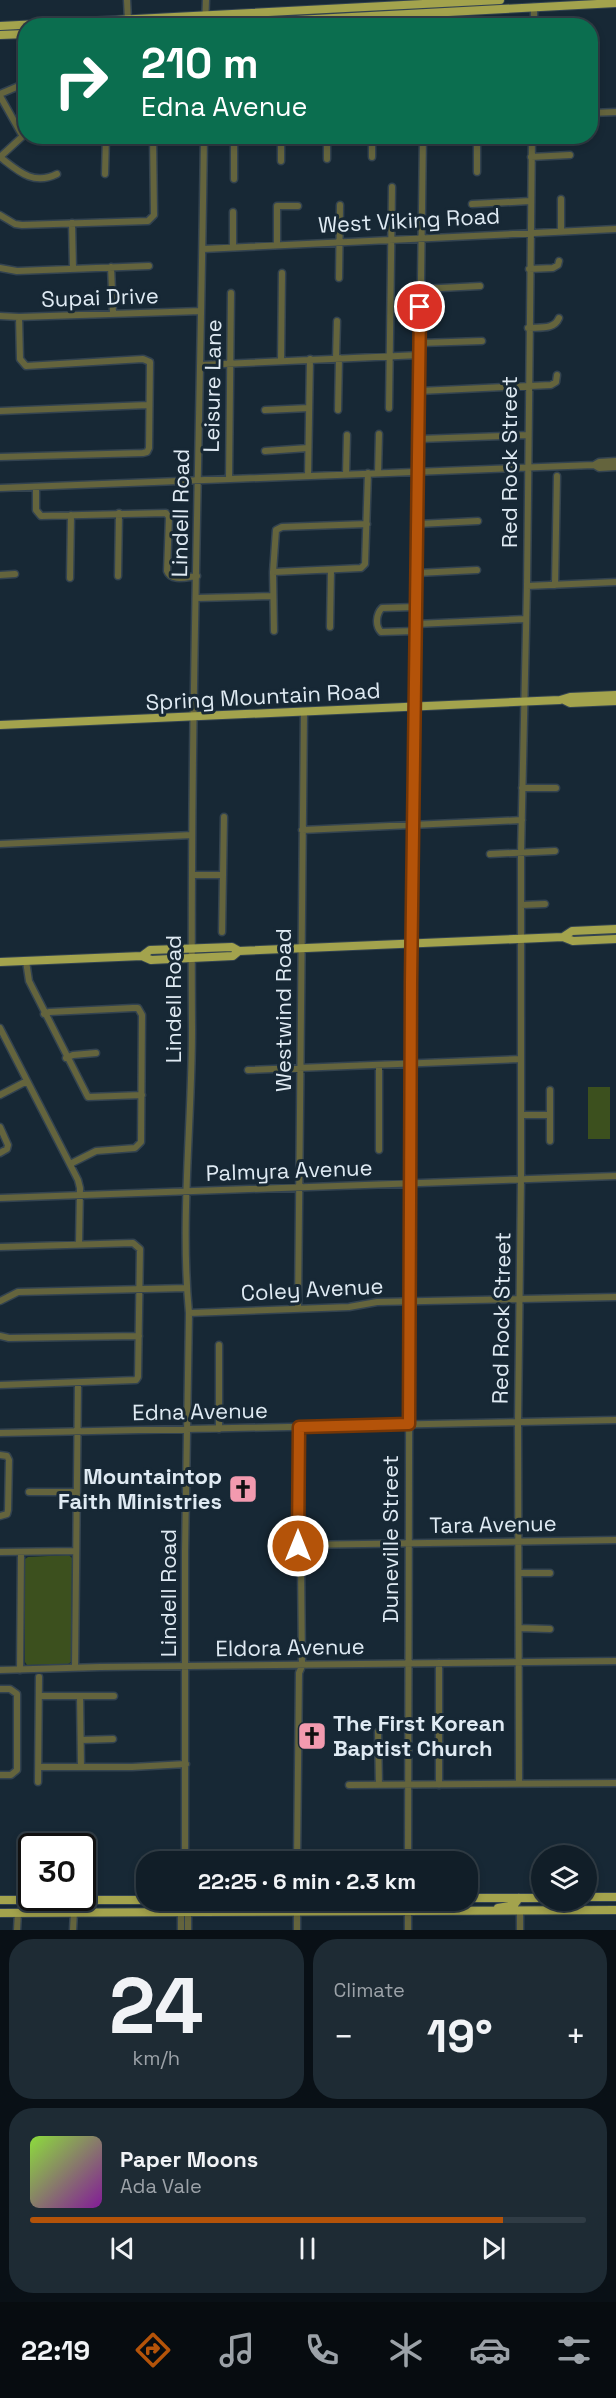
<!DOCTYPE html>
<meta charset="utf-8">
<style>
:root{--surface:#111e28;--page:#1e2b34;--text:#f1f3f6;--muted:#9ca2a8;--line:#303c45;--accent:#b45309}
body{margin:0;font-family:"Space Grotesk",sans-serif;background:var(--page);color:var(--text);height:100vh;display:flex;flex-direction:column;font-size:22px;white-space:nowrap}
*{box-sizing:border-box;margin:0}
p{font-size:20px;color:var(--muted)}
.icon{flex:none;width:33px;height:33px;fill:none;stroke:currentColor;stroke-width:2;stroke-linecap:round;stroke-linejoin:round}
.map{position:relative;height:1930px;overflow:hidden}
.drawer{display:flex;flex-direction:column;gap:9px;padding:9px;background:#091016;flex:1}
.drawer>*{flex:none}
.guide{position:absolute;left:18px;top:18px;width:580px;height:126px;border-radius:24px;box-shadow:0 3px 9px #0003,0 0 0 2px var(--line);background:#0b6e4f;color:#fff;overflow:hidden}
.controls{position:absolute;left:531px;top:1845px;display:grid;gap:12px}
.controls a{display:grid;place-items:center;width:66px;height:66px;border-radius:50%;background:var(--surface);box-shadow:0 3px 9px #0003,0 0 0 2px var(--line);font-size:30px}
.speed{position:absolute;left:18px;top:1833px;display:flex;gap:12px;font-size:30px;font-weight:700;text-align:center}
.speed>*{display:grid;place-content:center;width:78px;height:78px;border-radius:50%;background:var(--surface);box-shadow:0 3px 9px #0003,0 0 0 2px var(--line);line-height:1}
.speed .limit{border:3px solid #111;border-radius:9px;background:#fff;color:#111}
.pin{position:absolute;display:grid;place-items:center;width:51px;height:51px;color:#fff;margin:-26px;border:3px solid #fff;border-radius:50%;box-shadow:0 2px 6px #0007}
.me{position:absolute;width:66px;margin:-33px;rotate:0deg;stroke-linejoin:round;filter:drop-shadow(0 0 4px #0008)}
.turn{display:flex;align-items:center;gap:21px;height:126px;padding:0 24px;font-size:27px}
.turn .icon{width:78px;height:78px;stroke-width:2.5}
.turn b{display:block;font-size:42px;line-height:51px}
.big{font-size:45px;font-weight:600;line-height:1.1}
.drawer .widget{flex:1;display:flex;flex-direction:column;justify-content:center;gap:9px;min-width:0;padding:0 21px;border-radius:24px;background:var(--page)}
.drawer .dial{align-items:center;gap:0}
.dial b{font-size:78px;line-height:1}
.song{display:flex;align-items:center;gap:18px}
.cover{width:72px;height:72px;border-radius:9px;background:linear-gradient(135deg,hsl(90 70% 55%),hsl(290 70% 35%))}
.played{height:6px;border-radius:3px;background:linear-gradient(90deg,var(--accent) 85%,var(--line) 85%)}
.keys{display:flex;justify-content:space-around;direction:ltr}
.heat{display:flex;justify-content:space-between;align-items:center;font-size:33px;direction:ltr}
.drawer .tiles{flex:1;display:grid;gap:9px;grid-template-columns:1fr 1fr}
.widget:last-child{grid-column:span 2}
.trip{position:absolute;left:136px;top:1851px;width:342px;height:60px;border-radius:24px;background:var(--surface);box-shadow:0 3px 9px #0003,0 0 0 2px var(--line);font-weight:600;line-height:60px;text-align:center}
.tab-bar{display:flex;height:96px;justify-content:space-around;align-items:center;background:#070c10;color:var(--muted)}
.tab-bar .icon{width:42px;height:42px}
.tab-bar .on{color:var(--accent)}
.tab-bar b{font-size:27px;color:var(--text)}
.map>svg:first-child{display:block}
.green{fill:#3c501e}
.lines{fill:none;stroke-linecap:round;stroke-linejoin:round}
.minor-casing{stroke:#334350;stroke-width:9}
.major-casing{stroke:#334350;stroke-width:10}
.minor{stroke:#64643d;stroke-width:6}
.major{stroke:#a3a34d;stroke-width:8}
.route-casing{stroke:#753606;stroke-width:15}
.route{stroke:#b45309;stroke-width:10}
.labels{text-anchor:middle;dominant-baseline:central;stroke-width:6;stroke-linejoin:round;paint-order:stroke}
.street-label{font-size:22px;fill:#dfeaf3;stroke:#172835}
.poi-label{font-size:22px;font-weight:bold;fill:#dfeaf3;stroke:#172835;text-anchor:end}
</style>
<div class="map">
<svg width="616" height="1930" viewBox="0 0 616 1930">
<rect width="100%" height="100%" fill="#172835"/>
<path class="green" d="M588,1087h22v52h-22z
M69,1555l3,3 -1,104 -3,2 -41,1 -2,-3v-103l3,-2z"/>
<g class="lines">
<g class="minor-casing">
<path id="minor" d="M127,0l1,20
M205,26l1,-26
M424,26l1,-13
M534,26v-19
M23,67l3,6
M0,94l26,-11
M0,96l22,39
M591,113l25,-1
M0,157c18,14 33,29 57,17
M0,157l24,-22
M372,157v-21
M531,157l39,-2
M327,159v-23
M281,161v-25
M477,172v-36
M105,174l1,-38
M234,179v-43
M472,204l58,-3
M0,215l15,9 7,1 126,-4 6,-6 -1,-79
M72,223l1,46
M561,231v-32
M277,245v-39h21
M233,247v-35
M203,249l413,-20
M111,267l2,47
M0,268l17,3 132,-5
M529,269l24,-1 5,-3 1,-4
M339,278l1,-73
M421,289l59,-3
M0,316l19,1 182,-6
M528,328c12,-1 26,2 31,-10
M420,343l62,-2
M336,358l1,-37
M281,361l1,-88
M201,365l219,-10
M419,391l132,-6 5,-3 1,-7
M389,408l3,-221
M265,410l44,-2
M338,410l1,-52
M0,411l148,-6
M419,439l109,-4
M265,451l43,-3
M0,457l143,-4 4,-1 2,-4 1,-86 -7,-3 -117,7 -6,-7 -1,-42
M594,465l5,-3 17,-1
M378,473l1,-39
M346,474l1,-39
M308,476l2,-117
M229,479l2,-186
M36,487v23l5,6 125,-3 3,4 -2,54c4,11 20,6 30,5
M0,488l594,-23 5,3 17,-1
M418,524l60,-3
M273,572l88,-4 4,-4 3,-91
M417,573l60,-3
M0,575l15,-1
M118,576l1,-63
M70,578l1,-63
M555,585l2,-109
M527,586l89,-4
M197,598l76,-2
M416,624l109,-5
M330,627l1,-57
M274,631l-1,-59 3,-42 6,-3 85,-3
M415,631l-34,1c-6,-6 -5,-18 1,-24l34,-1
M522,788h34
M302,830l220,-10
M0,844l192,-9
M490,854l65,-3
M192,875h31
M521,905l24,-1
M222,932l2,-115
M26,961l3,20 59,116 54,-2
M44,1014l5,-2 84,-4h5l4,7 -1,127 -6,6 -39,3 -26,13
M0,1028l78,152 2,8 -1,56
M66,1058l7,-3 23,-2
M248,1070l272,-11
M0,1095l27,-14
M521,1115h29
M0,1127l8,18 -1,4 -7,4
M550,1141v-51
M379,1150v-85
M0,1198l616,-22
M0,1247l133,-4 7,6 -2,128 -2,3 -136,5
M0,1301l18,-9 169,-4
M298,1308l6,-596
M189,1313l160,-6 28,-5 239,-5
M0,1336l9,2 130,-2
M219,1429v-84
M0,1433l616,-13
M0,1455l7,1 2,4 -1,50 -1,4 -7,2
M29,1492h48
M298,1545l318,-5
M0,1552l76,-1
M519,1573h31
M519,1628l31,1
M75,1667l3,-283
M0,1670l100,-3 516,-6
M20,1670l1,-118
M0,1689h10l7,5v76l-6,5h-11
M39,1696h75
M80,1696l1,71
M378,1732l1,53
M81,1740l32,-1
M39,1767h93l54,-3
M38,1782l1,-105
M519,1783l-1,-362 3,-242v-327l6,-266 5,-450
M349,1785l267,-2
M439,1785v-122
M185,1862v-310l4,-239c-9,-94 3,-190 3,-284 -2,-297 8,-595 12,-893
M297,1862l2,-189 3,-7 -1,-102 -3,-19 1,-118
M408,1862l2,-799 13,-927
M408,1900v30
M520,1910v20
M17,1930l1,-18
M73,1930l1,-18
M181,1930v-30
M188,1930v-30
M297,1930v-19"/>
</g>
<g class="major-casing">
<path id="major" d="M0,26l500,-26
M183,26l433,-23
M0,35l26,-1
M564,700l6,3 46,-2
M0,725l560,-25 10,-3 46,-2
M563,937l9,-6 44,-2
M142,956l8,-6 82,-3 7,4 324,-14 10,4 43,-2
M0,962l142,-6 9,4 40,-2 42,-2 6,-5
M586,1897h30
M468,1898h74
M0,1900h147
M277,1907l12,-1 5,-6
M498,1908l16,-3 5,-7
M297,1911l4,-5 13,-2 4,-4
M0,1913l616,-3"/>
</g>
<use href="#minor" class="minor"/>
<use href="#major" class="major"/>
</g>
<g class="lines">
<g class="route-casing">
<path id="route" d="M298,1546l1,-119 110,-3 2,-442 9,-675"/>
</g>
<use href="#route" class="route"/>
</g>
<defs>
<g id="church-square" transform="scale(1.5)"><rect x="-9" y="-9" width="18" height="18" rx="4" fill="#f29aaf" stroke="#172835"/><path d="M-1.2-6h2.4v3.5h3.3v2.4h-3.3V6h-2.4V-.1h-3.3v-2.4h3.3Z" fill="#111"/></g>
</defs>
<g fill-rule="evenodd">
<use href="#church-square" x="243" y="1489"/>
<use href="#church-square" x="312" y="1736"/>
</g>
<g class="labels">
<g class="street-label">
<text transform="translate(409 220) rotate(-3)">West Viking Road</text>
<text transform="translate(100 297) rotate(-2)">Supai Drive</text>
<text transform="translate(212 386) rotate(-89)">Leisure Lane</text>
<text transform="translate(509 462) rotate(-90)">Red Rock Street</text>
<text transform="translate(180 513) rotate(-89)">Lindell Road</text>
<text transform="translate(263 696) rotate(-3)">Spring Mountain Road</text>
<text transform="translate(173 999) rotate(-90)">Lindell Road</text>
<text transform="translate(283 1010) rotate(-90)">Westwind Road</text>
<text transform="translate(289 1170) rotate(-2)">Palmyra Avenue</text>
<text transform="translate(312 1289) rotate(-3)">Coley Avenue</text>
<text transform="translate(501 1318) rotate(-89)">Red Rock Street</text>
<text transform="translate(200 1411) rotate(-1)">Edna Avenue</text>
<text transform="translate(493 1524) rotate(-1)">Tara Avenue</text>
<text transform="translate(390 1539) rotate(-90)">Duneville Street</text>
<text transform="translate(168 1593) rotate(-90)">Lindell Road</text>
<text transform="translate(290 1647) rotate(-1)">Eldora Avenue</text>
</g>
<g class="poi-label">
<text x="222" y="1476">Mountaintop<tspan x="222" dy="25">Faith Ministries</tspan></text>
<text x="333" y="1723" text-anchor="start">The First Korean<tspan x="333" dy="25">Baptist Church</tspan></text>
</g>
</g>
</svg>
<div class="controls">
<a><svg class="icon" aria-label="layers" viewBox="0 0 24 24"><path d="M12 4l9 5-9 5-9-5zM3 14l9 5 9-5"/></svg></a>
</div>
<div class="speed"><div class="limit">30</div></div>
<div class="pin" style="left:420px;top:307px;background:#d93025"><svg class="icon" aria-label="arrive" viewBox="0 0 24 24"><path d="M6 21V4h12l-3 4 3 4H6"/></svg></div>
<svg class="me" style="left:298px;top:1546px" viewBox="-20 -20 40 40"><circle r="17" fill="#b45309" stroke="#fff" stroke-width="3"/><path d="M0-11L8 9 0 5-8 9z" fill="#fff"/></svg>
<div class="trip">22:25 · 6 min · 2.3 km</div>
<div class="guide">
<div class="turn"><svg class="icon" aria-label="right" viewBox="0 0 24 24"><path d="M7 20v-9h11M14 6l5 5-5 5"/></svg><div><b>210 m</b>Edna Avenue</div></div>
</div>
</div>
<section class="drawer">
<div class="tiles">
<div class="widget dial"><b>24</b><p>km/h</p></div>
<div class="widget"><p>Climate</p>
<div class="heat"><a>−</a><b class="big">19°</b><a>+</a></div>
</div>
<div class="widget">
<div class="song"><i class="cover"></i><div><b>Paper Moons</b><p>Ada Vale</p></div></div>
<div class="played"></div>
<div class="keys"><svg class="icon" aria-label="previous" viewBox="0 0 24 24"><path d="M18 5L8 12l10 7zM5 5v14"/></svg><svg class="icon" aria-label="pause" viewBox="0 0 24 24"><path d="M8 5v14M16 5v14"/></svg><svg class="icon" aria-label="next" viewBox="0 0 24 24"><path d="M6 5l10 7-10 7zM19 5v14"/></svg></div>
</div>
</div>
</section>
<nav class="tab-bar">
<b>22:19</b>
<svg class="icon on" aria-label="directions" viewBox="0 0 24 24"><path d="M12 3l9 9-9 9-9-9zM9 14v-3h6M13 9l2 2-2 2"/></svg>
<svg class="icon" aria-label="music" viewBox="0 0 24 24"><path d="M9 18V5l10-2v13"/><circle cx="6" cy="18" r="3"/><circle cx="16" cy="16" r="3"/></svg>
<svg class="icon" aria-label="phone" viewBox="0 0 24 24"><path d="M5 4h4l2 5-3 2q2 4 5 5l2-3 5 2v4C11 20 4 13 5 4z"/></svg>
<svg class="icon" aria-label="climate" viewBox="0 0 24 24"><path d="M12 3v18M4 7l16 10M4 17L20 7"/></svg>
<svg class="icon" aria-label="car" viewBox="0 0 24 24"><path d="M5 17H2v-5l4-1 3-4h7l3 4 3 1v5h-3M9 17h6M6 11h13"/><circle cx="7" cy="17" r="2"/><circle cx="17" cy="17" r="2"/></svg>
<svg class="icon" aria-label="filters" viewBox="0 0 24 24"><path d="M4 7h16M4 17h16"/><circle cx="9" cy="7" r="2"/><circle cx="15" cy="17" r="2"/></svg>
</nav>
